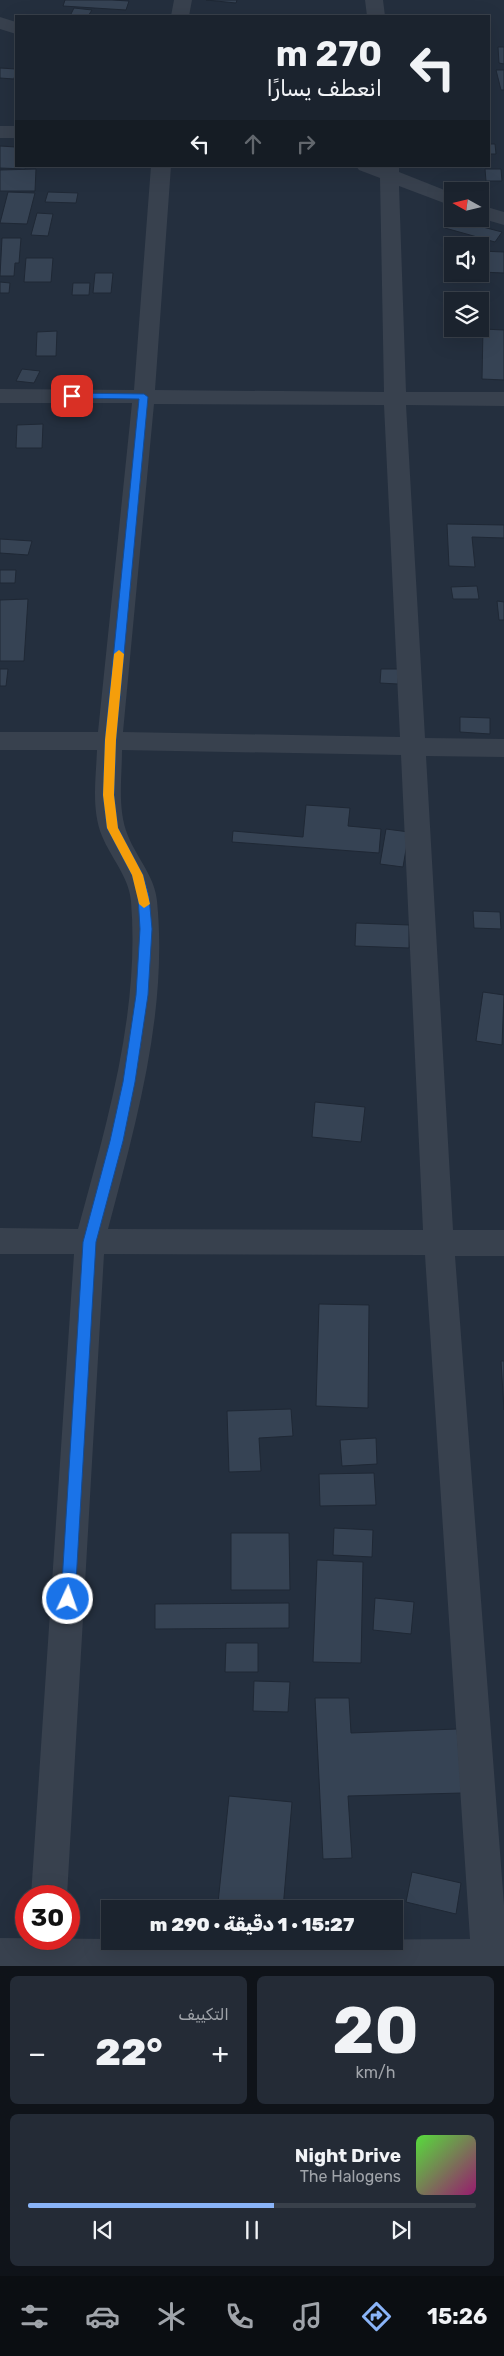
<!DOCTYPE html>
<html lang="ar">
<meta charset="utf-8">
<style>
:root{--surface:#1b232e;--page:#242b36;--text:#f1f3f6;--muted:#a0a4aa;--line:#39404a;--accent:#8ab4f8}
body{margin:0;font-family:Rubik,"Noto Sans Arabic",sans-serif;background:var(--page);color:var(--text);direction:rtl;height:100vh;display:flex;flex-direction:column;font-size:19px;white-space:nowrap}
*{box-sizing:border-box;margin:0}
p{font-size:16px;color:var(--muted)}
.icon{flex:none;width:28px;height:28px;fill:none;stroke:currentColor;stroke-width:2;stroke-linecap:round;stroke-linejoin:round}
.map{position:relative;height:1966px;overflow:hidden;direction:ltr}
.drawer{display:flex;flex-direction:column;gap:10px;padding:10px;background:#0f1319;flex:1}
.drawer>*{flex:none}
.guide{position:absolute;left:15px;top:15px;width:475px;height:152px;border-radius:0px;box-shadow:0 5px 20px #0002,0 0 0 1px var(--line);direction:rtl;background:#1b232e;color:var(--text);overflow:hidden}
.needle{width:32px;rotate:278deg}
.controls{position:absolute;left:444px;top:182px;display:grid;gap:10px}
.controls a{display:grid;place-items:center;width:45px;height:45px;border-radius:0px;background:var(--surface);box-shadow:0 5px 20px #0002,0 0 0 1px var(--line);font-size:25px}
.speed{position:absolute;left:15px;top:1885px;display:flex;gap:10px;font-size:25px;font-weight:700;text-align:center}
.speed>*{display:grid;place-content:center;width:65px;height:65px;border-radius:50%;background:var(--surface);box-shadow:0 5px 20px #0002,0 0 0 1px var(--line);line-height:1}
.speed .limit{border:8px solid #d22;background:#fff;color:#111}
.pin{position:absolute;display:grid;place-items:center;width:42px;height:42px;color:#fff;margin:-21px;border-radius:10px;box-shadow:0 2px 8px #0006}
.me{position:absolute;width:55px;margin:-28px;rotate:3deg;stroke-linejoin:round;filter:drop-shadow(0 0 4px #0008)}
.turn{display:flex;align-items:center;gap:18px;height:105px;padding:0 25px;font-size:22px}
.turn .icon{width:65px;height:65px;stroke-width:2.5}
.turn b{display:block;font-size:35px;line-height:42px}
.lanes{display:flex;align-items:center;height:48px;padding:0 25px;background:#0003;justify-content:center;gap:25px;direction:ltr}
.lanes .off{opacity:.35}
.big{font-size:38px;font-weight:800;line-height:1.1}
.drawer .widget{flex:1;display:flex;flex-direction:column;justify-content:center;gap:8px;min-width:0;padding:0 18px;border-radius:8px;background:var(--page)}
.drawer .dial{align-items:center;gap:0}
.dial b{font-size:65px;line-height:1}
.song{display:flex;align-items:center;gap:15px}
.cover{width:60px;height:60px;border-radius:8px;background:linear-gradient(135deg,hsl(110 70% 55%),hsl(320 70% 35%))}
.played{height:5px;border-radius:2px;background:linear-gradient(90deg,var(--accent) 55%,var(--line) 55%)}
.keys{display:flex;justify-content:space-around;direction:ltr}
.heat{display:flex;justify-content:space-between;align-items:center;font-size:28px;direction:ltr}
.drawer .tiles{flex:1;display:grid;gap:10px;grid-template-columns:1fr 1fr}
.widget:last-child{grid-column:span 2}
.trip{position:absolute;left:101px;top:1900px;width:302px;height:50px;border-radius:0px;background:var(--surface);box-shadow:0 5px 20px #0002,0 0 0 1px var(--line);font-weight:800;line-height:50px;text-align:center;direction:rtl}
.dock{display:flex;height:80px;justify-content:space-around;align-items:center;background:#0b0e12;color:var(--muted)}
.dock .icon{width:35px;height:35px}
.dock .on{color:var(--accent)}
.dock b{font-size:22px;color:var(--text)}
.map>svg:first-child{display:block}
.building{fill:#364354;stroke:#1f2835}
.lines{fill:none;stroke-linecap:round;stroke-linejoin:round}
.minor{fill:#38414e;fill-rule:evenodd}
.route{fill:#1a73e8;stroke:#114b97}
.slow{fill:#f59e0b}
</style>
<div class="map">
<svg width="504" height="1966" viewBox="0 0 504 1966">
<rect width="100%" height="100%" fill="#242f3e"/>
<path class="building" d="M65,0h47l17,1 -3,9 -63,-4z
M206,0h31l-1,3z
M74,8l18,2 -4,6h-18z
M498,47h6v17l-5,-1z
M0,68l16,1 -2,10 -14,-1z
M496,70h8v20h-3z
M489,144h6l1,10h-7z
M0,146l16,1v19h10l-1,3 -25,-1z
M36,169l-1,22h-35v-21z
M485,169h16l1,12h-16z
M8,192l27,1 -8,31 -27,-1z
M48,192l30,1 -2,10 -31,-1z
M37,213l16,1 -5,22 -17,-1z
M452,219l50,13 -7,10 -50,-14z
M2,238h19l-2,25h-4l-1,13h-14z
M480,251l24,1v21l-24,-1z
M26,258h27l-2,24h-27z
M95,273h18l-2,20h-18z
M0,282l10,1 -1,10h-9z
M73,283h17l-1,12h-17z
M483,329l21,1v50l-22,-1z
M57,331l-1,25h-20l1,-24z
M22,369l18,2 -6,12 -18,-2z
M43,424l-1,24h-26l1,-23z
M447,524l57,1v13l-32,-1 3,30 -26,-1z
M0,539l32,2 -4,14 -28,-2z
M0,570h16l-1,13h-15z
M477,586l2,13h-26l-2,-12z
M28,599l-4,62h-24v-61z
M497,601l7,1v18h-5z
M0,669h8l-2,17h-6z
M381,669h18l-1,15 -18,-1z
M460,717l30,1v16l-30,-2z
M306,805l44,3 -2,18 33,3 -2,24 -147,-11 1,-11 70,6z
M386,829l23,3 -6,35 -23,-3z
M473,911l27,1 1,17 -27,-1z
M356,923l53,2v23l-54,-2z
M483,992l21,3 -2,50 -26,-4z
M315,1102l50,5 -4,35 -49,-5z
M319,1304l50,1 -1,103 -52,-2z
M501,1361h3v49z
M291,1409l2,27 -34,2 2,33 -32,1 -2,-61z
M376,1438l1,26 -35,2 -2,-26z
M374,1473l2,32 -56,1 -1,-32z
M334,1528l39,2 -1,27 -39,-2z
M231,1533h58l1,57h-59z
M317,1560l46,2 -2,101 -48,-1z
M375,1598l39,4 -3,32 -38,-4z
M289,1603v25l-134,1v-25z
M226,1643h32v29h-33z
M254,1681l36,1 -2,30 -35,-1z
M315,1698h34l2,35 106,-4 5,64 -114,3 4,62 -29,1z
M229,1796l63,6 -9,107 -65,-6z
M412,1872l49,11 -5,31 -50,-12z"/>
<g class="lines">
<path class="minor" d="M174,0h18l-3,16h-18z
M365,0h18l2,16h-18z
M0,17l16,5v12l-16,-5z
M0,126h16v12h-16z
M151,166h20l-16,224 229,2 -4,-214 -21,-8 -3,-4h43v6l53,21v13l-53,-20 7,206h98v14l-98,-1 19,333 79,1v18l-78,-1 27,474h51v26h-49l49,649v61h-504v-28l110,1v2l360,-2 -45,-684 -321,-1 -37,642h-36l43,-642h-74v-26l78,1c29,-106 62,-217 53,-328 -2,-24 -20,-43 -29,-65 -11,-27 -6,-58 -5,-86h-97v-18h98l34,-329h-132v-14l134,1zM154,404l230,1 16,332 -277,-5zM122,750l279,5 22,475 -315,-1c28,-106 60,-217 49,-328 -2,-24 -20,-43 -29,-65 -11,-27 -6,-58 -6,-86z
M480,205l24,7v13l-24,-7z"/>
</g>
<path class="route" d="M72,393l72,1 4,3 -32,343 -2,55 4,33 25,47 6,21 3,33 -4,66 -13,87 -12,59 -27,101 -21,357 -2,4 -5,2 -5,-2 -2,-4 22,-357 27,-101 13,-59 13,-87 4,-66 -2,-33 -6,-21 -25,-47 -4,-33 2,-55 34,-341 -70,-1v-4z"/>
<path class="slow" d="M119,650l5,4 -8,86 -2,55 4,33 25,47 7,29 -6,4 -5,-4 -7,-29 -25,-47 -4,-33 2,-55 9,-86z"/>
</svg>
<div class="controls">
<a><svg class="needle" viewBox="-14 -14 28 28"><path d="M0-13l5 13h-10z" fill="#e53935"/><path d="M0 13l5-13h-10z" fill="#a0a4aa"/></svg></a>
<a><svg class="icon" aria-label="sound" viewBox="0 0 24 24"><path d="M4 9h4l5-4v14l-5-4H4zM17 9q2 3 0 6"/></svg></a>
<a><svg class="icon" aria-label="layers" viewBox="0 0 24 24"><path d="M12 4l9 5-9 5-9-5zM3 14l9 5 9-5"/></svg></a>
</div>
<div class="speed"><div class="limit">30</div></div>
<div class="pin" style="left:72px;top:396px;background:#d93025"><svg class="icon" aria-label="arrive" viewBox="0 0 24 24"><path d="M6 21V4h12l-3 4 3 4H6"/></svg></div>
<svg class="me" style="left:68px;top:1599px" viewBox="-20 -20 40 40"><circle r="17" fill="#1a73e8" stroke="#fff" stroke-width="3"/><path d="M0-11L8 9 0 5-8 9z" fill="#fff"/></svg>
<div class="trip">15:27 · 1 دقيقة · 290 m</div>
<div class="guide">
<div class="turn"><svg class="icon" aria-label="left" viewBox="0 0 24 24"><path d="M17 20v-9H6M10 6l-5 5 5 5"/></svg><div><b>270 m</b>انعطف يسارًا</div></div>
<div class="lanes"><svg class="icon" aria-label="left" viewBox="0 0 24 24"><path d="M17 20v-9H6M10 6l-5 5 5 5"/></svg><svg class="icon off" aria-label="ahead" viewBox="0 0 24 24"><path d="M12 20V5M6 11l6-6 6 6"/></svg><svg class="icon off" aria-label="right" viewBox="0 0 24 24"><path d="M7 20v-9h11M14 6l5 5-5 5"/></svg></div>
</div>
</div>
<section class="drawer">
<div class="tiles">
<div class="widget dial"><b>20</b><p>km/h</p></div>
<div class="widget"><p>التكييف</p>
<div class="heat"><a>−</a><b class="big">22°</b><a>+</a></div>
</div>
<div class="widget">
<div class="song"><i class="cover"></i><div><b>Night Drive</b><p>The Halogens</p></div></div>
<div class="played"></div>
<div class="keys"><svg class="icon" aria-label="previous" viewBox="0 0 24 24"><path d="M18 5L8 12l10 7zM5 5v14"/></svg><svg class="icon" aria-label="pause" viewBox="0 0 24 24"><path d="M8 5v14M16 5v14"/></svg><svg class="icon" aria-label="next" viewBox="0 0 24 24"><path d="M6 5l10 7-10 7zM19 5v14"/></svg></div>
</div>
</div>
</section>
<nav class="dock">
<b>15:26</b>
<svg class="icon on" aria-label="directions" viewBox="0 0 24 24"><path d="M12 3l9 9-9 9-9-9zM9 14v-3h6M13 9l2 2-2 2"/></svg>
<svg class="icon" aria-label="music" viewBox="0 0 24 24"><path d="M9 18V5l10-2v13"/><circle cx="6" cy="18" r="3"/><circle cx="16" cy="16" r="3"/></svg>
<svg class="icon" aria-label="phone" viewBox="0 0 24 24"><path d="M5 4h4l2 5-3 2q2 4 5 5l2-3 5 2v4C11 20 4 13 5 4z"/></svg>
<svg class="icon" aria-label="climate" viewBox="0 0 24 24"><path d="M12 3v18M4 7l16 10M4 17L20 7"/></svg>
<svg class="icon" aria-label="car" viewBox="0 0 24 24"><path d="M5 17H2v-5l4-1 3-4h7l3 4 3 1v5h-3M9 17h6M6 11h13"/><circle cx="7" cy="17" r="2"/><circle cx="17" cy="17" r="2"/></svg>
<svg class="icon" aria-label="filters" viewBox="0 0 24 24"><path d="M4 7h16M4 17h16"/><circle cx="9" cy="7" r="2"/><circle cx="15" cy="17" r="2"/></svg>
</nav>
